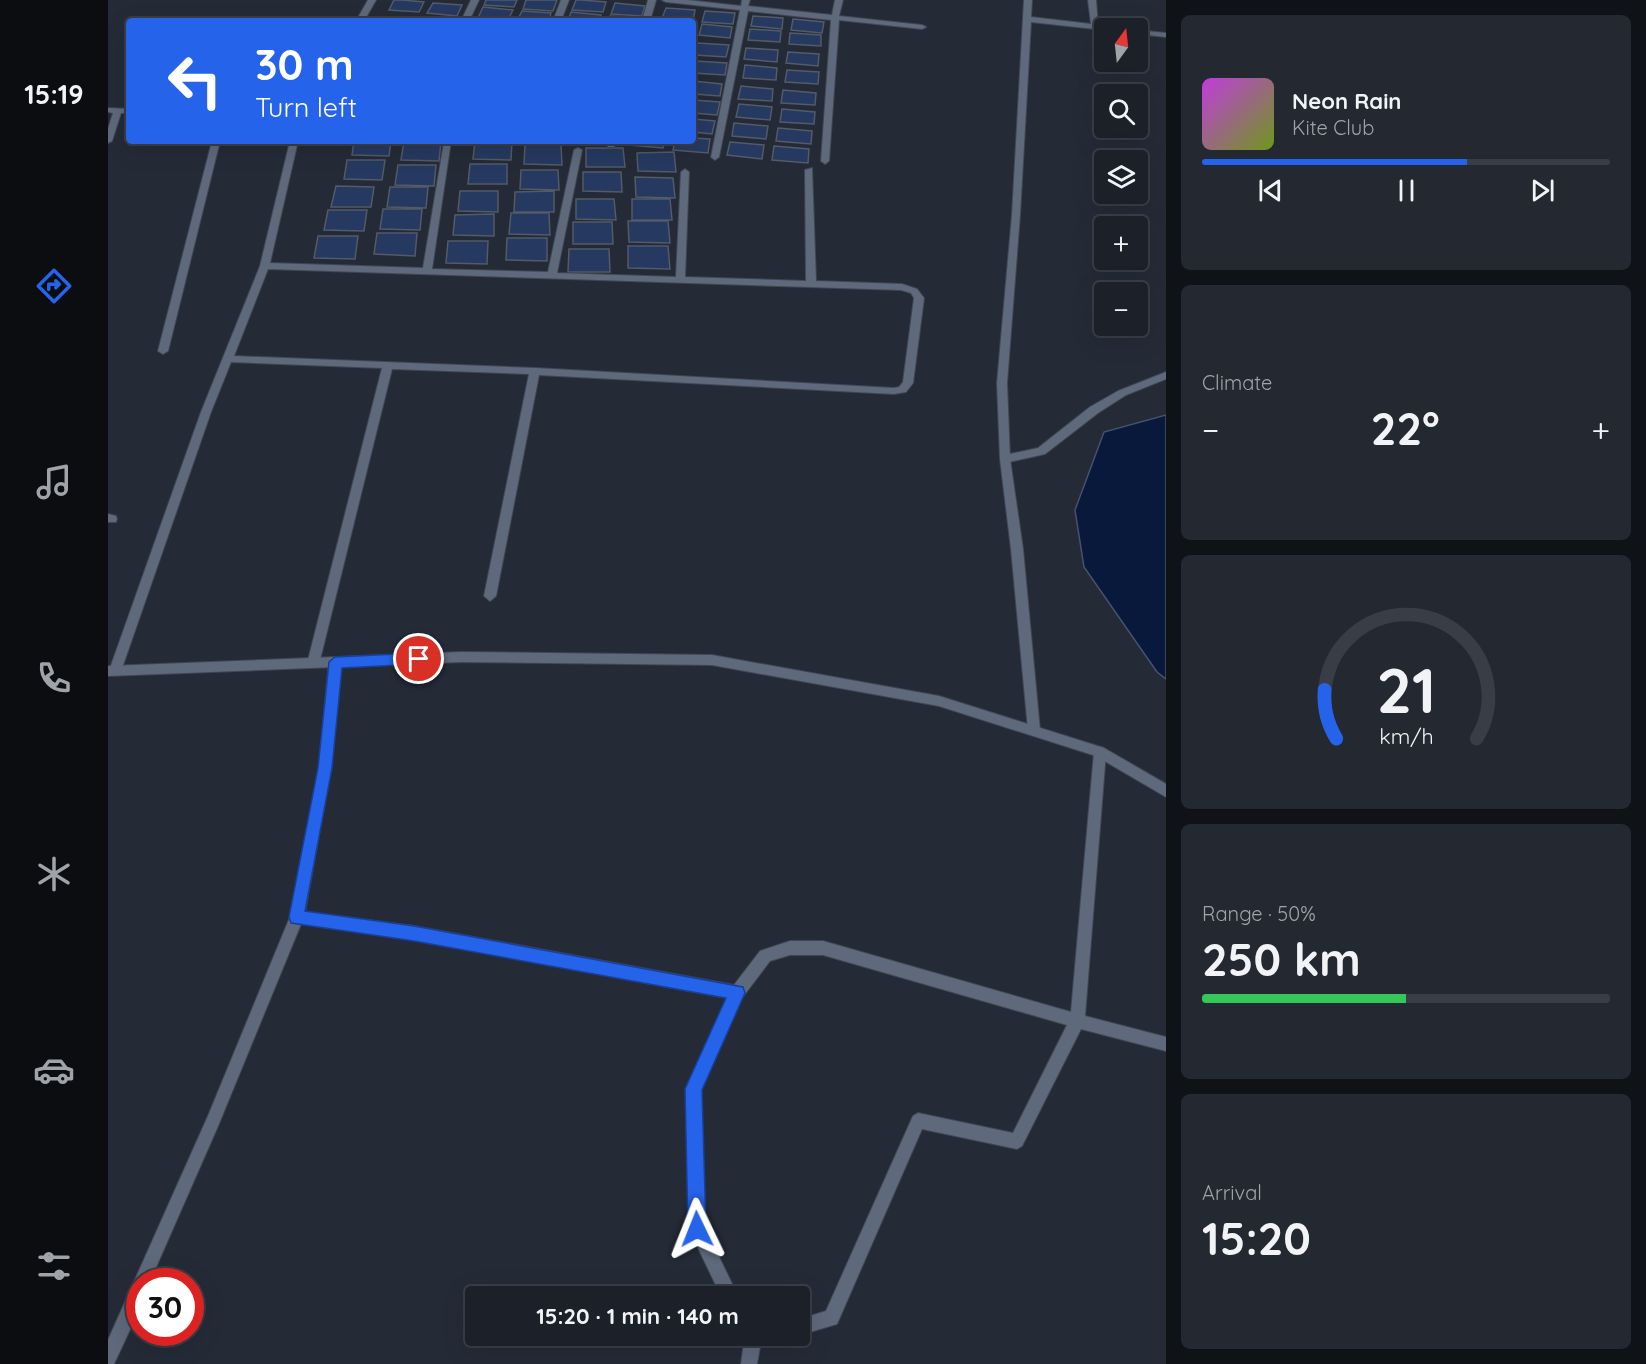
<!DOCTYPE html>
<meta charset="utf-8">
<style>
:root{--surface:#1b2029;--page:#242831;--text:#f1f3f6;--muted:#a0a3a8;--line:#393e46;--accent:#2563eb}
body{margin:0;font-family:Quicksand,sans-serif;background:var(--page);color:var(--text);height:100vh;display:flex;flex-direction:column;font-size:22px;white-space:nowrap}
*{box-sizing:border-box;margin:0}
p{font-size:20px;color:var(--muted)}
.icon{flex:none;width:33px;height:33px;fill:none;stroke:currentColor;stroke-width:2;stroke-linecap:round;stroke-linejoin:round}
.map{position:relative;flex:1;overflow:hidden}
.drawer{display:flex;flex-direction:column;gap:15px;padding:15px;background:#0f1217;width:480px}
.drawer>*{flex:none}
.banner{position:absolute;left:18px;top:18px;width:570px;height:126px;border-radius:6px;box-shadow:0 6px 24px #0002,0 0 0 2px var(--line);background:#2563eb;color:#fff;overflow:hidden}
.needle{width:39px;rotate:15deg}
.fabs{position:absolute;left:986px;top:18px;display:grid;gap:12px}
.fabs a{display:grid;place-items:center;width:54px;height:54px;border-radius:6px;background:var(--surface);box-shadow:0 6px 24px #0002,0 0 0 2px var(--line);font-size:30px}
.speed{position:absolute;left:18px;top:1268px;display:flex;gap:12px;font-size:30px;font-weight:700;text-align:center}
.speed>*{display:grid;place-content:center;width:78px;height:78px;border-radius:50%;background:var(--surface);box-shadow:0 6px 24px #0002,0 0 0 2px var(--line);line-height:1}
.speed .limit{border:9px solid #d22;background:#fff;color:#111}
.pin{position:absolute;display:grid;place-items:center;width:51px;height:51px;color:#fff;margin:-26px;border:3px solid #fff;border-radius:50%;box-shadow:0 2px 6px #0007}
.me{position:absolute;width:66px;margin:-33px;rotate:358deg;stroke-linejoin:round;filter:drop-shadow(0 0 4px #0008)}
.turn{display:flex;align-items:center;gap:21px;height:126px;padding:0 30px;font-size:27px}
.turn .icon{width:78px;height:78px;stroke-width:2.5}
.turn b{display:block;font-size:42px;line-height:51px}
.big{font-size:45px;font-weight:700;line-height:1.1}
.drawer .card{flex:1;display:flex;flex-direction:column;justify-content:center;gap:9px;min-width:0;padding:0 21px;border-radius:9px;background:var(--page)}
.drawer .dial{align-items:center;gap:0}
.dial svg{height:156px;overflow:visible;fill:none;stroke:var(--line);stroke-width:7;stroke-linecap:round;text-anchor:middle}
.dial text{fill:var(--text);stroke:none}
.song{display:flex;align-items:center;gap:18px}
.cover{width:72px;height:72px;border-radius:9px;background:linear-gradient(135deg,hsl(290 70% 55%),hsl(80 70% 35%))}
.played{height:6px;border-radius:3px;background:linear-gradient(90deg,var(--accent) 65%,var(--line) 65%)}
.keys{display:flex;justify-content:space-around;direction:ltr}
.heat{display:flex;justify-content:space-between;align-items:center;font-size:33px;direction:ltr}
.charge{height:9px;border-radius:4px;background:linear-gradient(90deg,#34c759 50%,var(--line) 0)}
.trip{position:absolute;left:357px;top:1286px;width:345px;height:60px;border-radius:6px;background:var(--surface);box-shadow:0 6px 24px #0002,0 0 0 2px var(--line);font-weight:700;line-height:60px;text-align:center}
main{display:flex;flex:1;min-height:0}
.dock{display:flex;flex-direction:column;width:108px;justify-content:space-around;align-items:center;background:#0b0d10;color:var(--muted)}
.dock .icon{width:42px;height:42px}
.dock .active{color:var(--accent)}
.dock b{font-size:27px;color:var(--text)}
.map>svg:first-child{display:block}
.water{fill:#08193c;stroke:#46536e;stroke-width:1.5}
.building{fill:#263960;stroke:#535a68;stroke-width:1.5}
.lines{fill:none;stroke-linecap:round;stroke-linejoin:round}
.service-casing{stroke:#404753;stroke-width:2}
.minor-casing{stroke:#404753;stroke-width:2}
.tertiary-casing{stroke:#404753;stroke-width:2}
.service{fill:#5f697c;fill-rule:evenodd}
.minor{fill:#5f697c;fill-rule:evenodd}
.tertiary{fill:#5f697c;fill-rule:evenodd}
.route{fill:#2563eb;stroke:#184099;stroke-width:1.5}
</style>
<main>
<nav class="dock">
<b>15:19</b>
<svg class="icon active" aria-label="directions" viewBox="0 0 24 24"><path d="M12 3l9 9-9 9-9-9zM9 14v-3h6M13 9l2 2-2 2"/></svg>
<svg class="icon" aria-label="music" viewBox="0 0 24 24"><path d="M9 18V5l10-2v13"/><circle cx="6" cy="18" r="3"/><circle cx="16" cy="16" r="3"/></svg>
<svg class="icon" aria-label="phone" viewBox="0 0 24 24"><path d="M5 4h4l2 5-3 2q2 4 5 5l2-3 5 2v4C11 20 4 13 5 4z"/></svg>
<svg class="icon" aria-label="climate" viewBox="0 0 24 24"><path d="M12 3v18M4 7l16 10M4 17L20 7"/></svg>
<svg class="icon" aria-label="car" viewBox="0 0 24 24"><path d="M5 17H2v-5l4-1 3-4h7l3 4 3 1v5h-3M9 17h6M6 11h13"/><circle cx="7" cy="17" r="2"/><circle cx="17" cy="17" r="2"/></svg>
<svg class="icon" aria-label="filters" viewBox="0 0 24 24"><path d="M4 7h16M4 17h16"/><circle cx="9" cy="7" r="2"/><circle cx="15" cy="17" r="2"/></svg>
</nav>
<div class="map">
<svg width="1058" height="1364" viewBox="0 0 1058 1364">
<rect width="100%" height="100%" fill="#242b37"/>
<path class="water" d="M1058,415v264l-9,-7 -73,-105 -9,-57 29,-78z"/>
<path class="building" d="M286,0h9l21,2 -5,10 -30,-2z
M378,0h31l-3,7 -30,-2z
M418,0h31l-4,11 -30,-2z
M468,0h6l24,2 -3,10 -31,-2z
M325,3l29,2 -5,11 -30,-3z
M507,3l30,3 -3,10 -31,-2z
M375,7l30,3 -5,10 -30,-2z
M558,8l29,2 -2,11 -31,-3z
M414,11l29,2 -2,8h-32z
M597,11l30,2 -2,11 -31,-2z
M463,12l30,3 -2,6h-31z
M502,16l31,2 -1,3h-31z
M645,16l30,2 -1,11 -31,-3z
M277,17l30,2 -32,2z
M685,19l31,3 -2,11 -31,-3z
M594,24l30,3 -2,11 -31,-3z
M642,29l31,2 -1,11 -32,-2z
M682,33l31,2v11l-32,-2z
M589,43l32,2 -3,12 -31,-2z
M638,48l32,2 -1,12 -33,-3z
M680,52l31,2 -1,12 -32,-3z
M587,61l32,2 -2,12 -32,-2z
M637,65l32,3 -1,12 -33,-2z
M679,70l32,2 -1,12 -33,-2z
M585,81l29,3 -2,12 -27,-2z
M633,86l32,3 -1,12 -34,-2z
M675,90l33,3 -1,12 -34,-2z
M585,100l27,2 -3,13 -24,-2z
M631,104l33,3 -2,13 -34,-3z
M674,109l33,3 -1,12 -34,-2z
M585,119l22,2 -3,13 -19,-2z
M626,123l34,3 -2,13 -34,-3z
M670,128l34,3 -1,13 -35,-3z
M585,138l17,1 -2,14 -35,-3 2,-9h18z
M246,141h37l-2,15 -37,-1z
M296,141h37l-2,20 -38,-1z
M367,141h37l-1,19 -38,-1z
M522,141h35l-2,7 -34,-3z
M622,142l34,3 -2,14 -35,-4z
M417,145h36l1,20 -38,-1z
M666,146l35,3 -1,14 -36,-3z
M478,148h37l2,19h-39z
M566,152l2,20 -38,-1 -1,-18z
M239,160h38l-3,20 -38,-1z
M362,164h37v20h-39z
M290,165h38l-2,21 -39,-1z
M413,170h37l1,20 -39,-1z
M475,172h38l1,20 -39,-1z
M527,177l38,1 2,20 -39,-1z
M228,186l38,1 -3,20h-40z
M282,187h38l-2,21 -39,-1z
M352,191h38v21l-40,-1z
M446,191v21h-40l1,-20z
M468,199h38l2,21 -40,-1z
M524,199h38l2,21h-40z
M275,209h39l-2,21 -40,-1z
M220,210h39l-3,21 -40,-1z
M403,213h38l1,22 -41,-1z
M386,214v22l-41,-1 2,-20z
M520,221h40l2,22 -41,-1z
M465,222h39l1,22h-40z
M269,233h40l-2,23 -41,-2z
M210,236h40l-3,23 -41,-1z
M399,238h40v23l-41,-1z
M340,241h40l-1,23 -41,-1z
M520,246h40l2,23 -42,-1z
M461,249h40l1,23h-42z"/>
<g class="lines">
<g class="service-casing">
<path id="service" d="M1058,372v7l-40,16 -28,18 -53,41 -40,9 -5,-4 5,-4 33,-7 52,-41 28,-16z"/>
</g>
<g class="minor-casing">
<path id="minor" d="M260,0h8l-12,21h-8z
M363,0h8l-10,21h-8z
M453,0h8l-8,21h-8z
M540,0h8l-6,21h-8z
M554,0h25l54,6 1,-6h8l-2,6 84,9 3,-15h8l-4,16 83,9 4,2 -4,2 -83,-9 -10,141 -4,3 -4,-3 10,-141 -83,-9 -29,146 -4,3 -4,-3 29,-147 -74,-8z
M916,0h8l-1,17 60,7 -3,-24h8l2,25 14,3 -17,1 -64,-7 -11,193 -13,168 3,76 13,90 17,181 -2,4 -4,1 -4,-1 -2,-4 -17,-181 -11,-90 -3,-76 15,-168z
M1029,30l29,3v4l-29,-3z
M0,108l21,1v4h-8l-9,28 -4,2v-14l5,-16 -5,-1z
M104,141h8l-52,210 -5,3 -5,-3z
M182,141h8l-28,122 153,5 21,-126 7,-1 -19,128 116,3 26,-122 4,-2 4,2 -25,123 119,4 5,-105 4,-3 4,3 -4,105 121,4 -1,-111 7,-2 4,113 86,3 15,5 7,9 -11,85 -7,9 -12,2 -355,-19 -43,221 -6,5 -6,-5 45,-222 -137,-5 -73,295 -2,3h-8l-2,-3 75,-296 -151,-6 -20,50 -90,259 -2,4h-8l-2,-4 92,-259 59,-146zM160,269l633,21 10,3 3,5 -11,84 -4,5 -5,1 -359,-20 -301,-12z
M500,141h8l-2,6h-6z
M0,514l8,2 1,3 -1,3h-8z
M227,657l4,2 2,3 -10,106 -26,144 109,14 320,59 26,-34 30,-10h33l248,71 23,-260 2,-4 4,-1 4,1 2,4 -21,264 81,21v14l-85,-22 -59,117 -5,3 -95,-20 -85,195 -37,11v-16l26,-8 87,-195 5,-3 95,20 54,-108 -244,-70h-33l-20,6 -28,37 -42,91 5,139 33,68h-17l-32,-67 -3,-140 41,-91 -313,-58 -113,-16 -83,202 -68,155h-10v27l-26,56h-6v-24l100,-224 82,-199 29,-149 10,-106 2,-3z
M633,1335h39l-2,6 -18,6 -3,17h-16l3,-22z"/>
</g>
<g class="tertiary-casing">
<path id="tertiary" d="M353,652l251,3 227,41 165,52 62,36v13l-70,-41 -157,-50 -227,-41 -251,-3 -353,14v-10z"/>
</g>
<use href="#service" class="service"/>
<use href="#minor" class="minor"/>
<use href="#tertiary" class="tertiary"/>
</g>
<path class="route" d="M311,653l7,6 -7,5 -77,4 -10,100 -27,143 109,15 329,61 2,6 -43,97 4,139 -2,7 -7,2 -6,-2 -3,-7 -3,-140 41,-91 -312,-57 -123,-18 -2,-6 29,-149 11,-106 6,-5z"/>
</svg>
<div class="fabs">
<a><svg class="needle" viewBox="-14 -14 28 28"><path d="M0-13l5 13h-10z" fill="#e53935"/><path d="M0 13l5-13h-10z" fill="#a0a3a8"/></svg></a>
<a><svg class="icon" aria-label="search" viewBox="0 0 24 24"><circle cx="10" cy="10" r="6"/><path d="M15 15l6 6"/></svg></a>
<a><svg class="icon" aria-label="layers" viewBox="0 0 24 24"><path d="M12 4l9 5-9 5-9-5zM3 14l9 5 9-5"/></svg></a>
<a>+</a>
<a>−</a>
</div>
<div class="speed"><div class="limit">30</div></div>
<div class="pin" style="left:311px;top:659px;background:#d93025"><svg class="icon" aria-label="arrive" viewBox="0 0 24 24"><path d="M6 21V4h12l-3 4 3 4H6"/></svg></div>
<svg class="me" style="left:589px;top:1229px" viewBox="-20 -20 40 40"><path d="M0-17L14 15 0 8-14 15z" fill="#2563eb" stroke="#fff" stroke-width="4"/></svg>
<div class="trip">15:20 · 1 min · 140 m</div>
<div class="banner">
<div class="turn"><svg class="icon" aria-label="left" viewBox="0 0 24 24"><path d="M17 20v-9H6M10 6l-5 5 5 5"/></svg><div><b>30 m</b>Turn left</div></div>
</div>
</div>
<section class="drawer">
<div class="card">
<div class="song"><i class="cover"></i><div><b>Neon Rain</b><p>Kite Club</p></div></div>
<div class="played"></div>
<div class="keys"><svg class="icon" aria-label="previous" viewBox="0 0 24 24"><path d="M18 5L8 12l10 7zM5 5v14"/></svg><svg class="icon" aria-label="pause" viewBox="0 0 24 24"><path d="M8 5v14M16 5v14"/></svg><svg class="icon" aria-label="next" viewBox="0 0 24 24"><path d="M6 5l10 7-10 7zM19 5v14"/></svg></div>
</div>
<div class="card"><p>Climate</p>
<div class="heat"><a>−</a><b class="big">22°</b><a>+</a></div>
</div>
<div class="card dial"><svg viewBox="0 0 100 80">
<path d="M14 69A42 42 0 1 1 86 69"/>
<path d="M14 69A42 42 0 0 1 8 44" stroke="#2563eb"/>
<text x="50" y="56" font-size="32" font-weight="700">21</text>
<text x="50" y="72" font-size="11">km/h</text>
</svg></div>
<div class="card"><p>Range · 50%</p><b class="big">250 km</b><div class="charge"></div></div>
<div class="card"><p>Arrival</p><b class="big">15:20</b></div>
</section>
</main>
